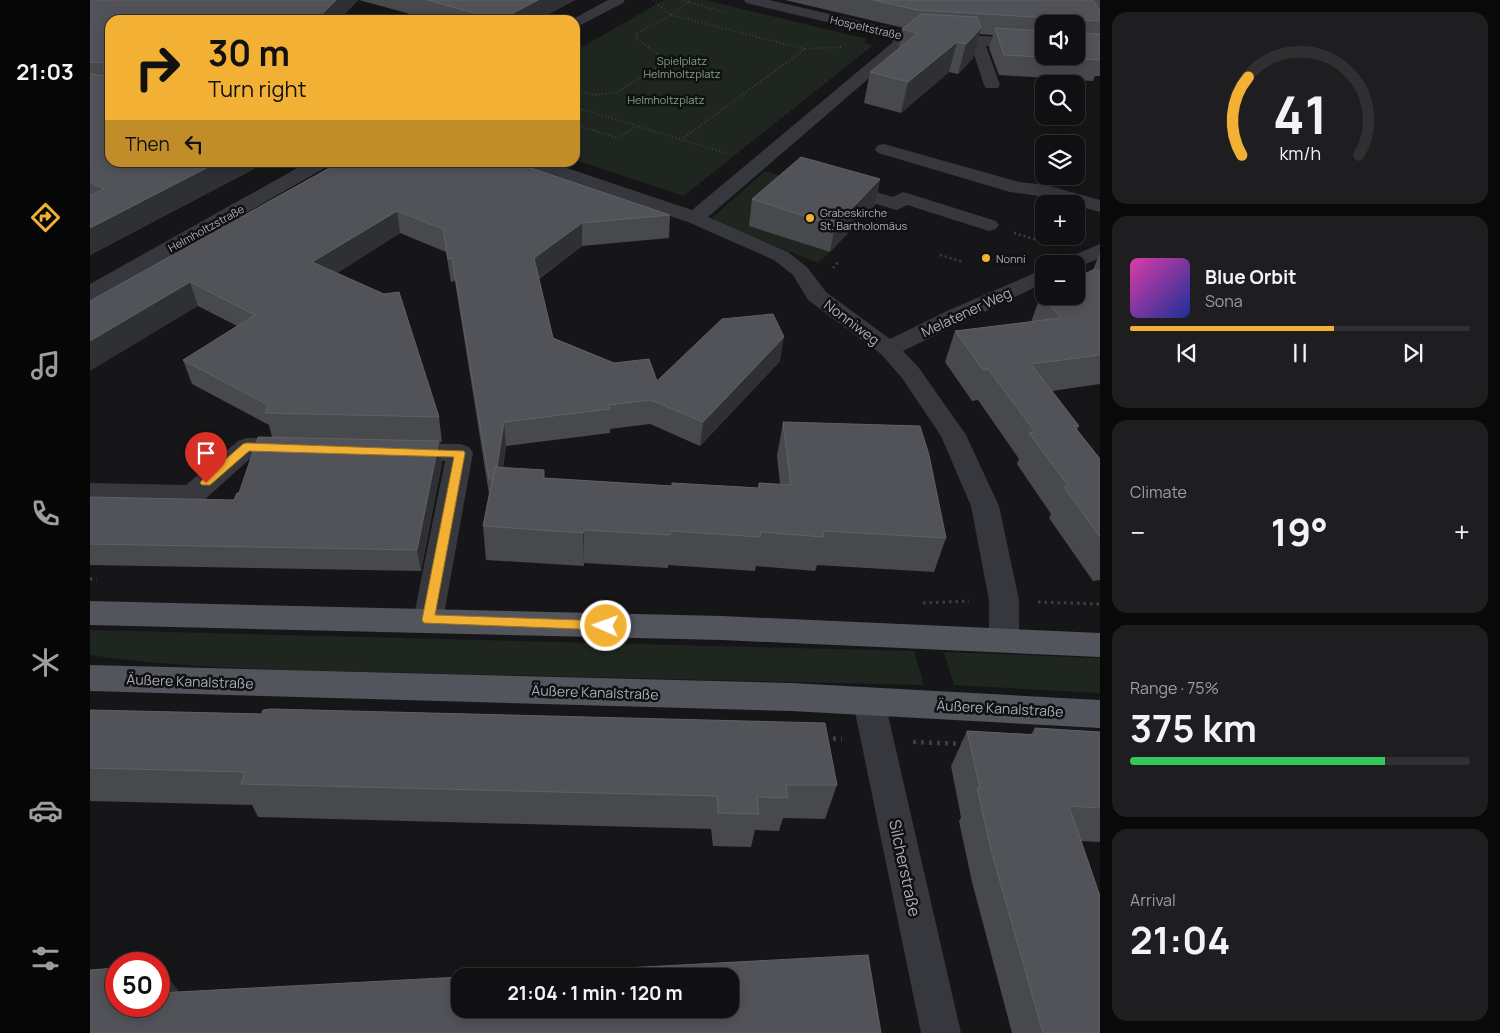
<!DOCTYPE html>
<meta charset="utf-8">
<style>
:root{--surface:#101012;--page:#1e1e20;--text:#f1f3f6;--muted:#9c9d9f;--line:#303032;--accent:#f2b134}
body{margin:0;font-family:Manrope,sans-serif;background:var(--page);color:var(--text);height:100vh;display:flex;flex-direction:column;font-size:19px;white-space:nowrap}
*{box-sizing:border-box;margin:0}
p{font-size:16px;color:var(--muted)}
.icon{flex:none;width:28px;height:28px;fill:none;stroke:currentColor;stroke-width:2;stroke-linecap:round;stroke-linejoin:round}
.map{position:relative;flex:1;overflow:hidden}
.panel{display:flex;flex-direction:column;gap:12px;padding:12px;background:#09090a;width:400px}
.panel>*{flex:none}
.hud{position:absolute;left:15px;top:15px;width:475px;height:152px;border-radius:15px;box-shadow:0 2px 12px #0003,0 0 0 1px var(--line);background:#f2b134;color:#111;overflow:hidden}
.controls{position:absolute;left:945px;top:15px;display:grid;gap:10px}
.controls a{display:grid;place-items:center;width:50px;height:50px;border-radius:10px;background:var(--surface);box-shadow:0 2px 12px #0003,0 0 0 1px var(--line);font-size:25px}
.speed{position:absolute;left:15px;top:952px;display:flex;gap:10px;font-size:25px;font-weight:700;text-align:center}
.speed>*{display:grid;place-content:center;width:65px;height:65px;border-radius:50%;background:var(--surface);box-shadow:0 2px 12px #0003,0 0 0 1px var(--line);line-height:1}
.speed .limit{border:8px solid #d22;background:#fff;color:#111}
.pin{position:absolute;display:grid;place-items:center;width:42px;height:42px;color:#fff;margin:-51px -21px;border-radius:50% 50% 50% 0;rotate:-45deg;box-shadow:0 0 5px #0007}
.pin .icon{rotate:45deg}
.me{position:absolute;width:55px;margin:-28px;rotate:272deg;stroke-linejoin:round;filter:drop-shadow(0 0 4px #0008)}
.turn{display:flex;align-items:center;gap:18px;height:105px;padding:0 20px;font-size:22px}
.turn .icon{width:65px;height:65px;stroke-width:2.5}
.turn b{display:block;font-size:35px;line-height:42px}
.then{display:flex;align-items:center;height:48px;padding:0 20px;background:#0003;gap:10px;font-size:19px}
.big{font-size:38px;font-weight:700;line-height:1.1}
.panel .tile{flex:1;display:flex;flex-direction:column;justify-content:center;gap:8px;min-width:0;padding:0 18px;border-radius:15px;background:var(--page)}
.panel .dial{align-items:center;gap:0}
.dial svg{height:130px;overflow:visible;fill:none;stroke:var(--line);stroke-width:7;stroke-linecap:round;text-anchor:middle}
.dial text{fill:var(--text);stroke:none}
.song{display:flex;align-items:center;gap:15px}
.cover{width:60px;height:60px;border-radius:8px;background:linear-gradient(135deg,hsl(320 70% 55%),hsl(230 70% 35%))}
.played{height:5px;border-radius:2px;background:linear-gradient(90deg,var(--accent) 60%,var(--line) 60%)}
.keys{display:flex;justify-content:space-around;direction:ltr}
.heat{display:flex;justify-content:space-between;align-items:center;font-size:28px;direction:ltr}
.charge{height:8px;border-radius:4px;background:linear-gradient(90deg,#34c759 75%,var(--line) 0)}
.trip{position:absolute;left:361px;top:968px;width:288px;height:50px;border-radius:15px;background:var(--surface);box-shadow:0 2px 12px #0003,0 0 0 1px var(--line);font-weight:700;line-height:50px;text-align:center}
main{display:flex;flex:1;min-height:0}
.menu{display:flex;flex-direction:column;width:90px;justify-content:space-around;align-items:center;background:#060607;color:var(--muted)}
.menu .icon{width:35px;height:35px}
.menu .selected{color:var(--accent)}
.menu b{font-size:22px;color:var(--text)}
.map>svg:first-child{display:block}
.green{fill:#1e261f}
.lines{fill:none;stroke-linecap:round;stroke-linejoin:round}
.path-far3{stroke:#3d3f44;stroke-width:2;stroke-dasharray:1 2.5;stroke-linecap:butt}
.path-far2{stroke:#3d3f44;stroke-width:2.5;stroke-dasharray:2 3;stroke-linecap:butt}
.path-far1{stroke:#3d3f44;stroke-width:3;stroke-dasharray:2.5 4;stroke-linecap:butt}
.path{stroke:#3d3f44;stroke-width:4.5;stroke-dasharray:3 5;stroke-linecap:butt}
.minor{fill:#37383d;fill-rule:evenodd}
.major{fill:#53555c;fill-rule:evenodd}
.wall{fill:#47494d;fill-rule:evenodd}
.shaded-wall{fill:#2f3033}
.building{fill:#525359;stroke:#5f6168}
.route{fill:#f2b134;stroke:#9d7322}
.poi-dot{fill:#f2b134;stroke:#111113;stroke-width:2}
.labels{text-anchor:middle;dominant-baseline:central;stroke-width:5;stroke-linejoin:round;paint-order:stroke}
.far-street-label{font-size:11px;fill:#a8adb8;stroke:#111113}
.far-park-label{font-size:11px;fill:#7fa381;stroke:#111113}
.far-poi-label{font-size:11px;fill:#a8adb8;stroke:#111113;text-anchor:start}
.street-label{font-size:14px;fill:#a8adb8;stroke:#111113}
.near-street-label{font-size:16px;fill:#a8adb8;stroke:#111113}
</style>
<main>
<nav class="menu">
<b>21:03</b>
<svg class="icon selected" aria-label="directions" viewBox="0 0 24 24"><path d="M12 3l9 9-9 9-9-9zM9 14v-3h6M13 9l2 2-2 2"/></svg>
<svg class="icon" aria-label="music" viewBox="0 0 24 24"><path d="M9 18V5l10-2v13"/><circle cx="6" cy="18" r="3"/><circle cx="16" cy="16" r="3"/></svg>
<svg class="icon" aria-label="phone" viewBox="0 0 24 24"><path d="M5 4h4l2 5-3 2q2 4 5 5l2-3 5 2v4C11 20 4 13 5 4z"/></svg>
<svg class="icon" aria-label="climate" viewBox="0 0 24 24"><path d="M12 3v18M4 7l16 10M4 17L20 7"/></svg>
<svg class="icon" aria-label="car" viewBox="0 0 24 24"><path d="M5 17H2v-5l4-1 3-4h7l3 4 3 1v5h-3M9 17h6M6 11h13"/><circle cx="7" cy="17" r="2"/><circle cx="17" cy="17" r="2"/></svg>
<svg class="icon" aria-label="filters" viewBox="0 0 24 24"><path d="M4 7h16M4 17h16"/><circle cx="9" cy="7" r="2"/><circle cx="15" cy="17" r="2"/></svg>
</nav>
<div class="map">
<svg width="1010" height="1033" viewBox="0 0 1010 1033">
<rect width="100%" height="100%" fill="#161618"/>
<path class="green" d="M574,0h41l162,39 -4,4 10,2 -189,151 -109,-36v-109z
M675,171l33,10 9,64 23,7 -12,11 -104,-42 -1,-4z
M0,630l824,21 10,34 -638,-15c-65,-3 -131,-5 -196,-15z
M854,652l156,6v35l-146,-8z"/>
<g class="lines">
<path class="path-far3" d="M563,0l18,15 20,-15
M591,0l47,13
M715,49l37,-2
M485,89l19,6 23,-3 48,-30v-3l-28,-20 -1,-5 35,-19 134,34 -123,90
M485,107l154,47
M485,114l7,-5
M485,125l43,13 18,-12"/>
<path class="path-far2" d="M924,233l37,11
M850,255l23,7
M743,268l6,-7"/>
<path class="path-far1" d="M0,579h7
M948,602l62,2
M833,603l46,-2"/>
<path class="path" d="M735,738l17,1
M823,742l51,2"/>
<path class="minor" d="M518,0h17l-2,3 -48,25v-8h-4z
M654,0h25l134,31 141,9v10l-58,-4 14,39 -2,3h-12l-2,-3 -13,-40 -63,-4 -4,7 -196,169 80,35 19,15 19,25 64,47 57,-28 97,-42v14l-141,68 16,17 47,67 33,71 20,94v39l-4,9 -11,3 -11,-3 -4,-9v-39l-18,-94 -30,-70 -39,-58 -21,-24 -73,-54 -15,-25 -19,-15 -86,-38 -165,-56 -3,-4h29l143,48 200,-167 2,-5 -148,-35z
M794,144l135,38 27,3 54,15v12l-55,-15 -35,-5 -132,-39 -3,-4 3,-4z
M218,162h23l-3,4 -230,132 -8,2v-16z
M751,182l52,15 10,-5 7,2 86,27 3,4 -3,4 -7,2 -82,-26 -10,5 -63,-18 -2,-4 2,-4z
M1010,244v14l-24,10v-4h-17l3,-4z
M157,438l46,1 9,3 4,6 -4,6 -9,3 -40,-1 -51,46 -10,2 -102,-3v-18l96,2 52,-44z
M313,443l57,1 9,3 4,6 -30,167 -4,8 -11,4 -11,-4 -4,-8 32,-159h-42l-9,-3 -4,-6 4,-6z
M779,688l11,4 5,10 76,331h-40l-68,-331 5,-10z"/>
<path class="major" d="M0,601l632,15 378,17v24l-378,-17 -632,-15z
M0,665l701,18 309,17v28l-309,-17 -701,-20z"/>
</g>
<path class="wall" d="M0,0h268l-19,20h-229v142h157l-177,93z
M269,0h216l-38,20h-105z
M695,0h315v76h-5l-2,5 -94,-6 -10,-27 4,-13 -14,-1 -6,24 -15,16 -9,-2 -48,41 -37,-10 6,-31 28,-23 4,-20 2,-1zM954,24h32l-32,32z
M250,162l330,53 -1,23 -87,8 -43,33 14,59 104,43 123,-20 -80,85 -50,-22 -40,5v4l-104,13 -3,21 42,11 127,8 86,2 1,-5 21,1 -3,-28 6,-34 163,116 -12,34 -117,-7 -2,6 -59,-5 -1,5 -87,-6v3l-84,-5v3l-98,-6 -3,-34 6,-32 -34,-213 -4,1 -5,-30 -46,-19 -63,40 102,144 3,25h-3l3,21 -21,108 -331,-6v-68l144,3 5,-7 33,-56 -3,-12 -77,-41 -9,-24 54,-34 -39,-20 -108,-5z
M790,179l-5,26 -45,47 -81,-26 3,-27z
M1010,252v132l-48,7 27,35 -2,4 23,29v121l-7,1 -44,-63 2,-4 -34,-50 2,-5 -41,-59 -6,1 -27,-39 10,-31 76,-9 10,-28 52,-24z
M0,710l747,75 -12,34 -42,-1 -4,13 -24,-1 -4,17 -38,-1 -2,-17 -453,-12 -6,-12 -162,-4z
M945,728l65,4v110l-19,-1 19,192h-88l-40,-151 -13,-61 2,-4 -10,-51 16,-35 64,3z"/>
<path class="shaded-wall" d="M246,0h22l-19,20h-23z
M448,0h37l-38,20h-37z
M891,28l-8,30 -15,16 8,-30z
M867,42l-8,30 -48,41 7,-31z
M128,162h49l-177,93v-27z
M790,179l-5,26 -45,47 5,-26z
M307,211l3,22 -83,53 -5,-24z
M492,223v23l-47,35 -1,-23z
M100,282l8,24 -108,65v-30z
M694,337l-4,24 -80,85 3,-24z
M414,422l2,24 -9,57 -2,-24z
M349,441l3,22 -21,108 -4,-21z
M494,530v36l-1,-33z
M69,966l22,28 -22,7z"/>
<path class="building" d="M0,0h246l-20,20h-206v142h108l-128,66v-32l14,-7 -14,-7v-108l14,2v-13l-14,-1z
M337,0h111l-38,20z
M783,0h220l7,11v10l-19,-1v13l19,1v26l-96,-5 -9,-27 49,3v25h32v-32h-24v-4l-2,-2 -133,-8z
M831,14l56,3 4,11 -15,16 -9,-2 -49,40 -38,-10 48,-39 -16,-4z
M711,157l79,22 -45,47 -83,-27z
M250,162h173l157,53 -88,8 -48,35 19,80 61,25 35,-4 8,22 65,-62 51,-5 11,23 -81,85 -52,-22 -42,5 1,4 -106,13 -7,45h-2l-2,12h-4l-37,-221 -4,1 -5,-30 -46,-18 -85,51 72,32 15,-2 40,125 -174,-4 3,-8 -85,-45 72,-45 -65,-33 -100,59v-40z
M1005,269l5,3v83l-69,9 48,62h-5l26,33v78l-36,-50 4,-1 -39,-53 6,-1 -47,-63 -5,1 -28,-39 106,-13 -20,-24 3,-1v3h32v-18z
M693,422l137,4 9,29 17,83 -122,-7 -1,6 -62,-5 -1,5 -89,-6 -1,4 -86,-5 -1,3 -100,-7 12,-59 49,3v8l128,8v-3l87,5v-5l32,2z
M168,437l181,4 -22,109 -327,-6v-47l144,3 3,-7h2z
M181,709l554,14 12,62h-51l2,13 -31,-1 2,17 -41,-1 -1,-17 -476,-12 4,-12 -155,-4v-58l172,4 1,-4z
M945,728l65,4v76l-31,-2 31,90v137h-57l-52,-183 -14,-62h3l-13,-57 69,4z
M778,955l13,78h-791v-63l26,-2v38h43v-13l301,-16v32h270v-33h-255z"/>
<path class="route" d="M157,443l217,8 1,2 -30,162 171,6 5,1 2,4 -2,3 -5,1 -182,-7 -2,-3 32,-163 -205,-6 -39,34h-8l-2,-2 2,-3 41,-36z"/>
<g class="poi-dot">
<circle cx="720" cy="218" r="5"/>
<circle cx="896" cy="258" r="5"/>
</g>
<g class="labels">
<g class="far-street-label">
<text transform="translate(776 27) rotate(13)">Hospeltstraße</text>
<text transform="translate(116 228) rotate(-29)">Helmholtzstraße</text>
</g>
<g class="far-park-label">
<text x="592" y="60">Spielplatz<tspan x="592" dy="13">Helmholtzplatz</tspan></text>
<text x="576" y="99">Helmholtzplatz</text>
</g>
<g class="far-poi-label">
<text x="730" y="212">Grabeskirche<tspan x="730" dy="13">St. Bartholomäus</tspan></text>
<text x="906" y="258">Nonni</text>
</g>
<g class="street-label">
<text transform="translate(876 312) rotate(-25)">Melatener Weg</text>
<text transform="translate(762 322) rotate(37)">Nonniweg</text>
<text transform="translate(100 681) rotate(2)">Äußere Kanalstraße</text>
<text transform="translate(505 692) rotate(2)">Äußere Kanalstraße</text>
<text transform="translate(910 708) rotate(3)">Äußere Kanalstraße</text>
</g>
<g class="near-street-label">
<text transform="translate(815 868) rotate(78)">Silcherstraße</text>
</g>
</g>
</svg>
<div class="controls">
<a><svg class="icon" aria-label="sound" viewBox="0 0 24 24"><path d="M4 9h4l5-4v14l-5-4H4zM17 9q2 3 0 6"/></svg></a>
<a><svg class="icon" aria-label="search" viewBox="0 0 24 24"><circle cx="10" cy="10" r="6"/><path d="M15 15l6 6"/></svg></a>
<a><svg class="icon" aria-label="layers" viewBox="0 0 24 24"><path d="M12 4l9 5-9 5-9-5zM3 14l9 5 9-5"/></svg></a>
<a>+</a>
<a>−</a>
</div>
<div class="speed"><div class="limit">50</div></div>
<div class="pin" style="left:116px;top:483px;background:#d93025"><svg class="icon" aria-label="arrive" viewBox="0 0 24 24"><path d="M6 21V4h12l-3 4 3 4H6"/></svg></div>
<svg class="me" style="left:516px;top:626px" viewBox="-20 -20 40 40"><circle r="17" fill="#f2b134" stroke="#fff" stroke-width="3"/><path d="M0-11L8 9 0 5-8 9z" fill="#fff"/></svg>
<div class="trip">21:04 · 1 min · 120 m</div>
<div class="hud">
<div class="turn"><svg class="icon" aria-label="right" viewBox="0 0 24 24"><path d="M7 20v-9h11M14 6l5 5-5 5"/></svg><div><b>30 m</b>Turn right</div></div>
<div class="then">Then<svg class="icon" aria-label="left" viewBox="0 0 24 24"><path d="M17 20v-9H6M10 6l-5 5 5 5"/></svg></div>
</div>
</div>
<section class="panel">
<div class="tile dial"><svg viewBox="0 0 100 80">
<path d="M14 69A42 42 0 1 1 86 69"/>
<path d="M14 69A42 42 0 0 1 18 21" stroke="#f2b134"/>
<text x="50" y="56" font-size="32" font-weight="700">41</text>
<text x="50" y="72" font-size="11">km/h</text>
</svg></div>
<div class="tile">
<div class="song"><i class="cover"></i><div><b>Blue Orbit</b><p>Sona</p></div></div>
<div class="played"></div>
<div class="keys"><svg class="icon" aria-label="previous" viewBox="0 0 24 24"><path d="M18 5L8 12l10 7zM5 5v14"/></svg><svg class="icon" aria-label="pause" viewBox="0 0 24 24"><path d="M8 5v14M16 5v14"/></svg><svg class="icon" aria-label="next" viewBox="0 0 24 24"><path d="M6 5l10 7-10 7zM19 5v14"/></svg></div>
</div>
<div class="tile"><p>Climate</p>
<div class="heat"><a>−</a><b class="big">19°</b><a>+</a></div>
</div>
<div class="tile"><p>Range · 75%</p><b class="big">375 km</b><div class="charge"></div></div>
<div class="tile"><p>Arrival</p><b class="big">21:04</b></div>
</section>
</main>
